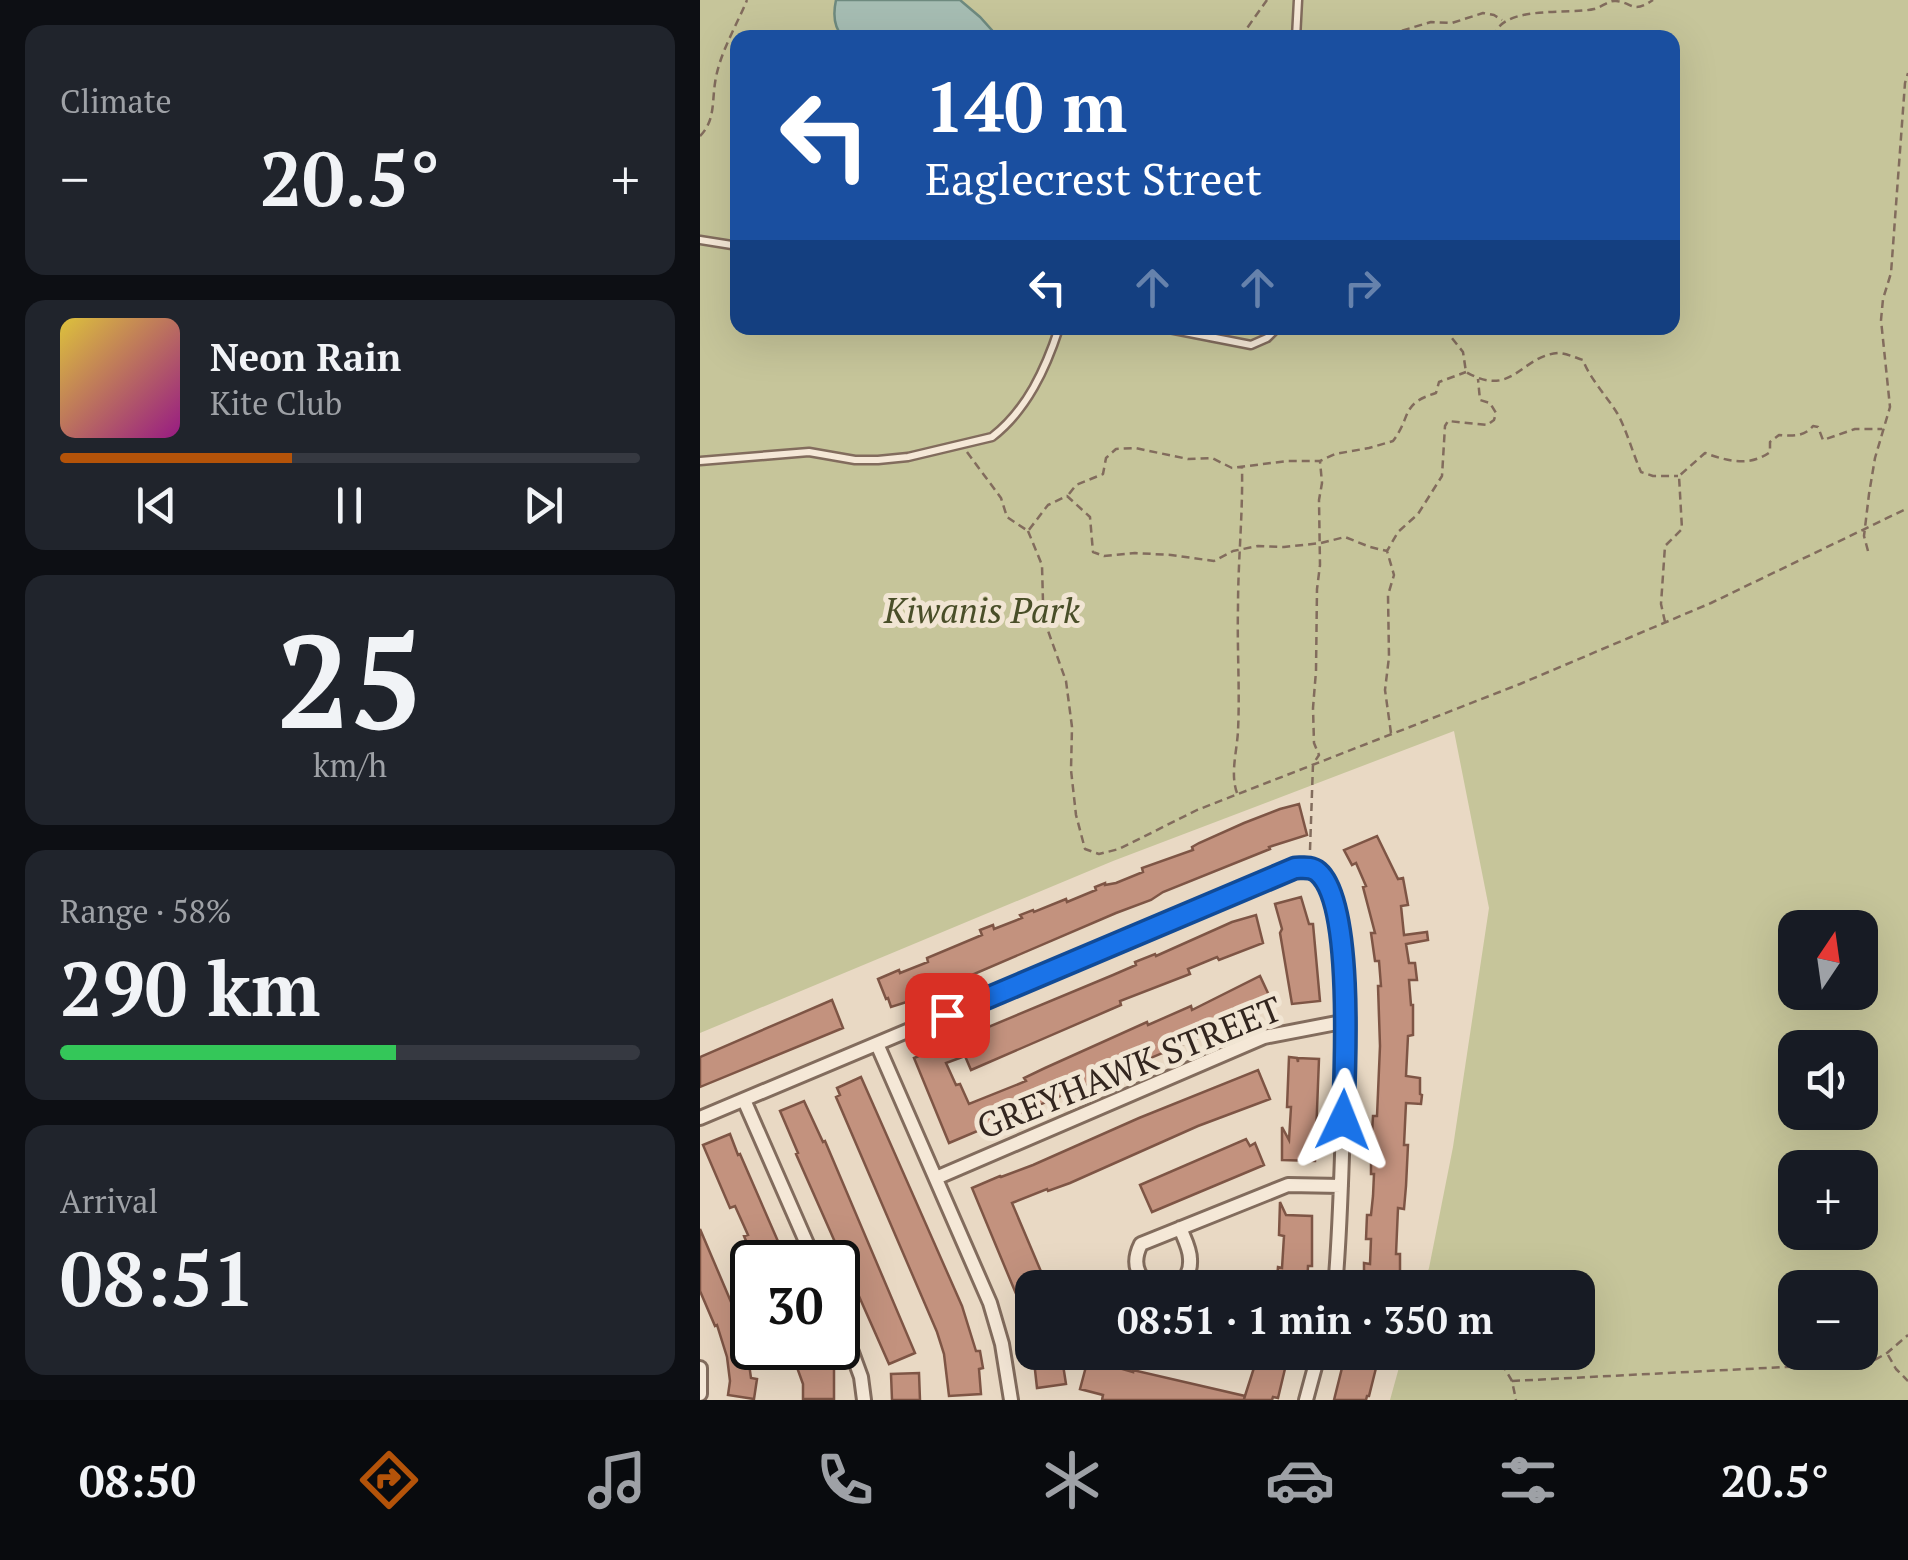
<!DOCTYPE html>
<meta charset="utf-8">
<style>
:root{--surface:#171b24;--page:#20242c;--text:#f1f3f6;--muted:#9ea1a6;--line:#363941;--accent:#b45309}
body{margin:0;font-family:"PT Serif",serif;background:var(--page);color:var(--text);height:100vh;display:flex;flex-direction:column;font-size:38px;white-space:nowrap}
*{box-sizing:border-box;margin:0}
p{font-size:32px;color:var(--muted)}
.icon{flex:none;width:55px;height:55px;fill:none;stroke:currentColor;stroke-width:2;stroke-linecap:round;stroke-linejoin:round}
.map{position:relative;flex:1;overflow:hidden}
.drawer{display:flex;flex-direction:column;gap:25px;padding:25px;background:#0d0f14;width:700px}
.drawer>*{flex:none}
.hud{position:absolute;left:30px;top:30px;width:950px;height:305px;border-radius:20px;box-shadow:0 10px 40px #0002;background:#1a4fa0;color:#fff;overflow:hidden}
.needle{width:65px;rotate:13deg}
.tools{position:absolute;left:1078px;top:910px;display:grid;gap:20px}
.tools a{display:grid;place-items:center;width:100px;height:100px;border-radius:20px;background:var(--surface);box-shadow:0 10px 40px #0002;font-size:50px}
.speed{position:absolute;left:30px;top:1240px;display:flex;gap:20px;font-size:50px;font-weight:700;text-align:center}
.speed>*{display:grid;place-content:center;width:130px;height:130px;border-radius:50%;background:var(--surface);box-shadow:0 10px 40px #0002;line-height:1}
.speed .limit{border:5px solid #111;border-radius:15px;background:#fff;color:#111}
.pin{position:absolute;display:grid;place-items:center;width:85px;height:85px;color:#fff;margin:-42px;border-radius:20px;box-shadow:0 5px 15px #0006}
.me{position:absolute;width:110px;margin:-55px;rotate:2deg;stroke-linejoin:round;filter:drop-shadow(0 0 8px #0008)}
.turn{display:flex;align-items:center;gap:35px;height:210px;padding:0 30px;font-size:45px}
.turn .icon{width:130px;height:130px;stroke-width:2.5}
.turn b{display:block;font-size:70px;line-height:85px}
.lanes{display:flex;align-items:center;height:95px;padding:0 30px;background:#0003;justify-content:center;gap:50px;direction:ltr}
.lanes .off{opacity:.35}
.big{font-size:75px;font-weight:800;line-height:1.1}
.drawer .tile{flex:1;display:flex;flex-direction:column;justify-content:center;gap:15px;min-width:0;padding:0 35px;border-radius:20px;background:var(--page)}
.drawer .dial{align-items:center;gap:0}
.dial b{font-size:130px;line-height:1}
.song{display:flex;align-items:center;gap:30px}
.cover{width:120px;height:120px;border-radius:15px;background:linear-gradient(135deg,hsl(50 70% 55%),hsl(310 70% 35%))}
.played{height:10px;border-radius:5px;background:linear-gradient(90deg,var(--accent) 40%,var(--line) 40%)}
.keys{display:flex;justify-content:space-around;direction:ltr}
.heat{display:flex;justify-content:space-between;align-items:center;font-size:55px;direction:ltr}
.charge{height:15px;border-radius:8px;background:linear-gradient(90deg,#34c759 58%,var(--line) 0)}
.trip{position:absolute;left:315px;top:1270px;width:580px;height:100px;border-radius:20px;background:var(--surface);box-shadow:0 10px 40px #0002;font-weight:800;line-height:100px;text-align:center}
.dock{display:flex;height:160px;justify-content:space-around;align-items:center;background:#090b0e;color:var(--muted)}
.dock .icon{width:70px;height:70px}
.dock .selected{color:var(--accent)}
.dock b{font-size:45px;color:var(--text)}
main{display:flex;flex:1;min-height:0}
.map>svg:first-child{display:block}
.green{fill:#c6c59a;fill-rule:evenodd}
.water{fill:#a6bdb3;stroke:#6e8a7f;stroke-width:2.5}
.building{fill:#c3927e;stroke:#7e5545;stroke-width:2.5}
.lines{fill:none;stroke-linecap:round;stroke-linejoin:round}
.lane-casing{stroke:#826c5d;stroke-width:11}
.street-casing{stroke:#826c5d;stroke-width:18}
.path{stroke:#826c5d;stroke-width:2.5;stroke-dasharray:8 5;stroke-linecap:butt}
.lane{stroke:#f5e8d7;stroke-width:6}
.street{stroke:#f5e8d7;stroke-width:12}
.route-casing{stroke:#114b97;stroke-width:25}
.route{stroke:#1a73e8;stroke-width:18}
.labels{text-anchor:middle;dominant-baseline:central;stroke-width:10;stroke-linejoin:round;paint-order:stroke}
.park-label{font-size:35px;font-style:italic;fill:#494e28;stroke:#f1e5d3}
.street-label{font-size:35px;fill:#33261f;stroke:#f1e5d3}
</style>
<main>
<section class="drawer">
<div class="tile"><p>Climate</p>
<div class="heat"><a>−</a><b class="big">20.5°</b><a>+</a></div>
</div>
<div class="tile">
<div class="song"><i class="cover"></i><div><b>Neon Rain</b><p>Kite Club</p></div></div>
<div class="played"></div>
<div class="keys"><svg class="icon" aria-label="previous" viewBox="0 0 24 24"><path d="M18 5L8 12l10 7zM5 5v14"/></svg><svg class="icon" aria-label="pause" viewBox="0 0 24 24"><path d="M8 5v14M16 5v14"/></svg><svg class="icon" aria-label="next" viewBox="0 0 24 24"><path d="M6 5l10 7-10 7zM19 5v14"/></svg></div>
</div>
<div class="tile dial"><b>25</b><p>km/h</p></div>
<div class="tile"><p>Range · 58%</p><b class="big">290 km</b><div class="charge"></div></div>
<div class="tile"><p>Arrival</p><b class="big">08:51</b></div>
</section>
<div class="map">
<svg width="1208" height="1400" viewBox="0 0 1208 1400">
<rect width="100%" height="100%" fill="#e9d9c4"/>
<path class="green" d="M0,0h1208v1400h-518l13,-47 175,-1v-64l-155,-1 6,-19 24,-121 36,-239 -35,-177 -341,130 -413,172zM38,38h934v290h-934zM1095,928h65v64h-65zM1095,1048h65v64h-65zM1095,1168h65v64h-65zM1095,1288h65v64h-65z"/>
<path class="water" d="M136,0h124l20,17 18,20h-155c-10,-10 -10,-23 -7,-37z"/>
<path class="building" d="M599,804l8,31 -38,12 1,2 -107,43 -12,8 -35,13 -200,86 -25,8 -3,-9 -2,1 -8,-20 21,-9 1,3 28,-11 -1,-4 55,-23 -2,-5 13,-5 1,4 28,-11 -2,-3 13,-5 1,2 32,-13 1,3 29,-12 -1,-3 10,-4v2l11,-2 27,-11 -1,-4 51,-18 -1,-3 7,-4 45,-20 36,-14z
M677,836l21,43 5,-1 5,27 -7,1 3,29 23,-3 1,8 -22,4 3,19h6l2,17h-8l2,25h2v30l-5,1 -2,40 14,2v16l2,1 -1,9 -15,-1 -2,42h4l-2,41 -2,23 -6,-1 -2,46h4v25l-36,-1v-15l6,1 1,-25h-5l1,-24h4l2,-19 1,-22h-3v-23l2,-35h4l3,-70 -2,-60h3l-2,-25h-4l-4,-28h4l-12,-46 3,-1 -10,-23 -4,2 -8,-15z
M601,897l8,27h4l7,77 -28,3 -12,-71 2,-4 -7,-25z
M556,915l7,28 -44,17 -2,-3 -29,12 2,5 -70,27 1,4 -150,65 -6,-14 -19,7 10,22 4,-1 9,20 57,-23 -2,-3 21,-10 102,-46 1,3 43,-19 1,4 68,-34 14,30 -325,137 -35,-85 199,-83 23,-10 -1,-3 20,-8 1,2 76,-34z
M132,1000l11,28 -143,59v-30z
M589,1057l8,1 1,4v-4l21,1 -4,102 -33,-1v-33l7,13 2,-33h-4z
M558,1070l12,29 -72,27 -128,57 -22,8 -1,-2 -35,14 36,85h-16v36l-2,1 -8,-25 -3,1 -47,-113 28,-12 1,1 32,-12 106,-47z
M161,1077l101,229 14,45h4l3,17 -4,1 2,25 -32,2 -5,-42 -7,-22 -101,-235 4,-2 -3,-7z
M104,1101l19,41 2,-1 90,212 -26,11 -93,-210 2,-1 -18,-42z
M30,1134l8,21 2,-1 47,108h-32l-11,-26 4,-1 -13,-29 -5,2 -27,-63z
M546,1139l4,7 5,-3 9,22 -112,47 -12,-27z
M580,1202l6,13 26,1v50h-4l-1,22h-31l2,-21 4,1 2,-32 -5,-1z
M0,1229l37,87 10,34 4,28 6,1 -3,20 -26,-4 2,-14 -3,-24 -10,-32 -2,1 -15,-35z
M90,1348h37l7,20v31h-31v-15z
M333,1352h28l5,32 -29,4z
M559,1352h30l-11,46 -5,-1 -1,3h-170l1,-5 -23,-6 8,-30 45,13v-2l112,26 -1,3z
M646,1352h34l-11,44h-2l-1,4h-32z
M219,1373l1,27h-28l-1,-26z"/>
<g class="lines">
<g class="lane-casing">
<path id="lane" d="M596,38l2,-38
M0,240l38,6
M464,328l87,17 16,-7 10,-10
M0,461l109,-9 46,8h23l30,-3 84,-20c35,-27 54,-69 67,-109"/>
</g>
<g class="street-casing">
<path id="street" d="M177,1044l113,259 12,41 9,56
M44,1100l71,162
M0,1118l595,-250c8,0 15,-2 22,4 24,20 29,115 30,147 1,36 -2,72 -4,108 -2,53 -3,107 -8,161
M236,1178l328,-141 83,-16
M480,1228c4,10 10,21 10,31 3,45 -73,33 -49,-15l147,-59 53,1
M138,1314l23,63 3,23
M0,1368v26
M606,1400l13,-48"/>
</g>
<path class="path" d="M540,38l27,-38
M677,38l54,-16 21,1 31,-10 11,2 8,5
M794,38c5,-34 75,-23 100,-29 9,-2 14,-9 22,-8 18,2 16,13 37,-1
M0,136c15,-15 12,-33 15,-53 4,-29 21,-56 32,-83
M744,328l19,24 3,20c47,27 54,-16 92,-19 8,0 18,5 25,7 7,19 23,35 34,53 9,15 16,41 24,59l12,4h25
M267,452l34,46 6,19 21,14 20,-26 19,-9 23,21 3,35 11,4 31,-3 36,2 43,6 19,-10 25,-5 26,1 37,-4 24,-6 25,10 17,4
M369,494l7,-9 27,-11 3,-16 10,-9 19,-1 53,11 24,-1 20,10 55,-7h33l15,-7 34,-6 24,-7c19,-25 7,-37 43,-48l3,-11 27,-10
M328,531l14,34 1,37 4,26 19,53 6,46 -1,43 5,45 9,34 14,5 20,-5 78,-39 323,-126 191,-81 197,-95
M1168,551l-4,-15 5,-42 6,-36 15,-51 -9,-87 2,-21 8,-26 14,-190 3,-10
M965,622l-4,-18 4,-58 17,-17 -3,-53 26,-23c22,8 45,14 65,-1v-10l9,-7c13,1 25,2 34,-9l5,1 5,13 32,-11h27
M691,733l-6,-43 4,-33 -1,-62 6,-20 -7,-24 11,-19 20,-18 24,-38 3,-50 3,-5 39,4 7,-5 2,-7 -6,-10 -10,-3 -2,-21
M537,793c-7,-19 0,-42 1,-62 2,-41 -1,-82 0,-124 0,-47 5,-93 4,-140
M610,850l3,-86 6,-9 -5,-12 -1,-35 3,-37 1,-82 3,-24 -1,-65 3,-17 -2,-22
M650,1285l58,3
M795,1352l17,29 4,19
M1188,1355l8,14 12,12
M812,1381l293,-15 51,-1 15,-3 16,-9 21,-18"/>
<use href="#lane" class="lane"/>
<use href="#street" class="street"/>
</g>
<g class="lines">
<g class="route-casing">
<path id="route" d="M247,1015l348,-147c8,0 16,-2 23,4 36,31 27,200 25,248"/>
</g>
<use href="#route" class="route"/>
</g>
<g class="labels">
<g class="park-label">
<text x="282" y="610">Kiwanis Park</text>
</g>
<g class="street-label">
<text transform="translate(429 1067) rotate(-22)">GREYHAWK STREET</text>
</g>
</g>
</svg>
<div class="tools">
<a><svg class="needle" viewBox="-14 -14 28 28"><path d="M0-13l5 13h-10z" fill="#e53935"/><path d="M0 13l5-13h-10z" fill="#9ea1a6"/></svg></a>
<a><svg class="icon" aria-label="sound" viewBox="0 0 24 24"><path d="M4 9h4l5-4v14l-5-4H4zM17 9q2 3 0 6"/></svg></a>
<a>+</a>
<a>−</a>
</div>
<div class="speed"><div class="limit">30</div></div>
<div class="pin" style="left:247px;top:1015px;background:#d93025"><svg class="icon" aria-label="arrive" viewBox="0 0 24 24"><path d="M6 21V4h12l-3 4 3 4H6"/></svg></div>
<svg class="me" style="left:643px;top:1120px" viewBox="-20 -20 40 40"><path d="M0-17L14 15 0 8-14 15z" fill="#1a73e8" stroke="#fff" stroke-width="4"/></svg>
<div class="trip">08:51 · 1 min · 350 m</div>
<div class="hud">
<div class="turn"><svg class="icon" aria-label="left" viewBox="0 0 24 24"><path d="M17 20v-9H6M10 6l-5 5 5 5"/></svg><div><b>140 m</b>Eaglecrest Street</div></div>
<div class="lanes"><svg class="icon" aria-label="left" viewBox="0 0 24 24"><path d="M17 20v-9H6M10 6l-5 5 5 5"/></svg><svg class="icon off" aria-label="ahead" viewBox="0 0 24 24"><path d="M12 20V5M6 11l6-6 6 6"/></svg><svg class="icon off" aria-label="ahead" viewBox="0 0 24 24"><path d="M12 20V5M6 11l6-6 6 6"/></svg><svg class="icon off" aria-label="right" viewBox="0 0 24 24"><path d="M7 20v-9h11M14 6l5 5-5 5"/></svg></div>
</div>
</div>
</main>
<nav class="dock">
<b>08:50</b>
<svg class="icon selected" aria-label="directions" viewBox="0 0 24 24"><path d="M12 3l9 9-9 9-9-9zM9 14v-3h6M13 9l2 2-2 2"/></svg>
<svg class="icon" aria-label="music" viewBox="0 0 24 24"><path d="M9 18V5l10-2v13"/><circle cx="6" cy="18" r="3"/><circle cx="16" cy="16" r="3"/></svg>
<svg class="icon" aria-label="phone" viewBox="0 0 24 24"><path d="M5 4h4l2 5-3 2q2 4 5 5l2-3 5 2v4C11 20 4 13 5 4z"/></svg>
<svg class="icon" aria-label="climate" viewBox="0 0 24 24"><path d="M12 3v18M4 7l16 10M4 17L20 7"/></svg>
<svg class="icon" aria-label="car" viewBox="0 0 24 24"><path d="M5 17H2v-5l4-1 3-4h7l3 4 3 1v5h-3M9 17h6M6 11h13"/><circle cx="7" cy="17" r="2"/><circle cx="17" cy="17" r="2"/></svg>
<svg class="icon" aria-label="filters" viewBox="0 0 24 24"><path d="M4 7h16M4 17h16"/><circle cx="9" cy="7" r="2"/><circle cx="15" cy="17" r="2"/></svg>
<b>20.5°</b>
</nav>
